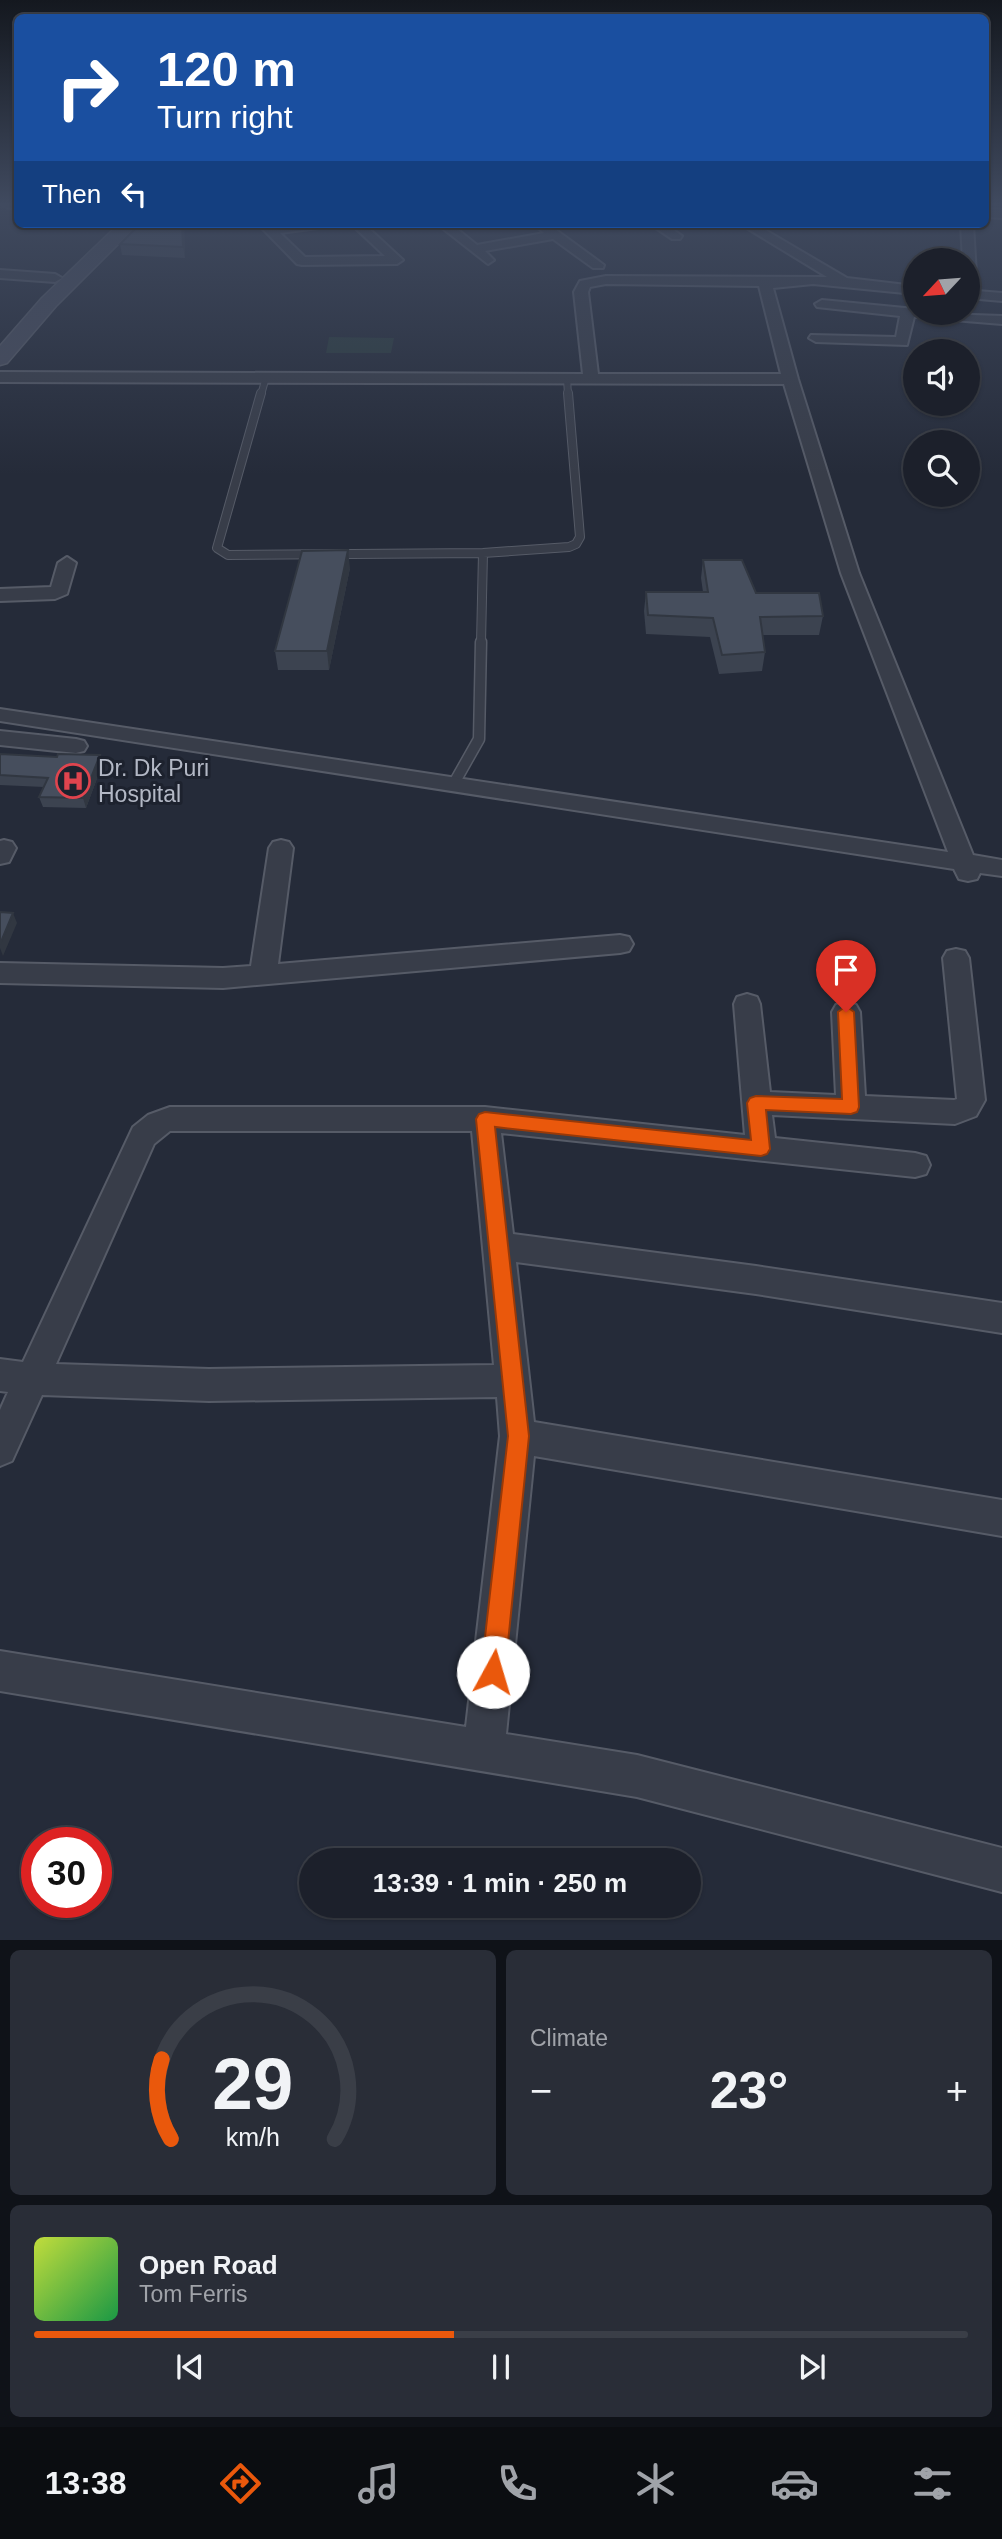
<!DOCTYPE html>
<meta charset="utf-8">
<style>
:root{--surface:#1c202b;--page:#292d37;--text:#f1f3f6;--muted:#a0a3a9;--line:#3a3e47;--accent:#ea580c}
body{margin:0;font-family:Helvetica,sans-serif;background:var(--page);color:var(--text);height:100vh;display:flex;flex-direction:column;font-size:26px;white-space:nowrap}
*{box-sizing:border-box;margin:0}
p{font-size:23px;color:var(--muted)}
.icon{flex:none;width:38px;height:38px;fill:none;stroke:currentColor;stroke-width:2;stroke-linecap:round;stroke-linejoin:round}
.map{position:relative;height:1940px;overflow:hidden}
.details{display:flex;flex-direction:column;gap:10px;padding:10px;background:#0f1218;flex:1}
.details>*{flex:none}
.banner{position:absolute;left:14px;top:14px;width:975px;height:214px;border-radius:10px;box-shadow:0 2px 5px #0004,0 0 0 2px var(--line);background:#1a4fa0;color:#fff;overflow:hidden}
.needle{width:46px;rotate:244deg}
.fabs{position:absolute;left:903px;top:248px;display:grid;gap:14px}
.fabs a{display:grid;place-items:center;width:77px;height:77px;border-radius:50%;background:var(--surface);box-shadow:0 2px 5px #0004,0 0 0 2px var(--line);font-size:35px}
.speed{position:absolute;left:21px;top:1827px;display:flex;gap:14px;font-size:35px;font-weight:700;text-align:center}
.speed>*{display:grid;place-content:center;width:91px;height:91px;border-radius:50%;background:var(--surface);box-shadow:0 2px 5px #0004,0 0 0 2px var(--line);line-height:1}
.speed .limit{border:10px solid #d22;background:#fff;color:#111}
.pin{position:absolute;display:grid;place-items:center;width:60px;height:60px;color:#fff;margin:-72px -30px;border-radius:50% 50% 50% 0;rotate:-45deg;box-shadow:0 0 7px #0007}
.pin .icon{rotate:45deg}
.me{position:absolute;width:77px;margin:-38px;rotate:6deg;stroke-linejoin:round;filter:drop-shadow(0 0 5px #0008)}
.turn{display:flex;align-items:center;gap:24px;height:147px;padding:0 28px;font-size:32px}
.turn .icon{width:91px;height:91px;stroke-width:2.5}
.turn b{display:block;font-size:49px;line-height:60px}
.then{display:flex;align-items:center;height:66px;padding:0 28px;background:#0003;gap:14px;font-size:26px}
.big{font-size:52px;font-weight:800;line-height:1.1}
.details .widget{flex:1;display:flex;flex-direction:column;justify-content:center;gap:10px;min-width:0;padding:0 24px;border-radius:10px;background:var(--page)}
.details .dial{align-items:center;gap:0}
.dial svg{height:182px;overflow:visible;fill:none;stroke:var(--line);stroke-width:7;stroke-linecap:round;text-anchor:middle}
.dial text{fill:var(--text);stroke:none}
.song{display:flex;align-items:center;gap:21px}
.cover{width:84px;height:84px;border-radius:10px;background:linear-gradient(135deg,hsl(70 70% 55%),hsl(140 70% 35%))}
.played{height:7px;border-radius:4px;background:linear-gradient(90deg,var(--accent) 45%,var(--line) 45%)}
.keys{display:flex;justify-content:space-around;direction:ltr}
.heat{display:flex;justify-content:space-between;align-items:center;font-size:38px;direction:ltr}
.details .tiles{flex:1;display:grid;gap:10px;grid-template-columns:1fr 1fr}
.widget:last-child{grid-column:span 2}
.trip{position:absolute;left:299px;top:1848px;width:402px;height:70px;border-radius:35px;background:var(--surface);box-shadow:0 2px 5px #0004,0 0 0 2px var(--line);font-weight:800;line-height:70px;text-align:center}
.menu{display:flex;height:112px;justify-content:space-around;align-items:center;background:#0b0d11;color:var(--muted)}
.menu .icon{width:49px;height:49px}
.menu .current{color:var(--accent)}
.menu b{font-size:32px;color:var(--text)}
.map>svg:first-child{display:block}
.green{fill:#2b3b3e}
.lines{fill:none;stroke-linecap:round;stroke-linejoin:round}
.service-far2-casing{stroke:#565b67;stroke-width:8}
.service-far1-casing{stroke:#565b67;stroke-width:10}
.service-casing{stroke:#565b67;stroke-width:13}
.minor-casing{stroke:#565b67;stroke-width:4}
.secondary-casing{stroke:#565b67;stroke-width:3}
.service-far2{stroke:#383d49;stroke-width:6}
.service-far1{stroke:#383d49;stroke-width:8}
.service{stroke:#383d49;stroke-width:10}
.minor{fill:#383d49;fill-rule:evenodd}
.secondary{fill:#474c5c;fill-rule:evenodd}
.wall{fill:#3c4350}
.shaded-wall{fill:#313741}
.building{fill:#464e5d;stroke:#313741;stroke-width:2}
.route{fill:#ea580c;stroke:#983908;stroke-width:2}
.labels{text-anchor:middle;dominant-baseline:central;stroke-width:6;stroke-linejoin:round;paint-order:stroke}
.poi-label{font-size:23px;fill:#b3b8c5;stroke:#1d222e;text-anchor:start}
</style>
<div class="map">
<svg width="1002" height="1941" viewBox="0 0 1002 1941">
<rect width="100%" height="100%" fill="#252b39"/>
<path class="green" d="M329,337l65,1 -3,15h-65z"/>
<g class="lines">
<g class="service-far2-casing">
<path id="service-far2" d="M567,378l1,17
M261,395l5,-18"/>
</g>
<g class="service-far1-casing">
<path id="service-far1" d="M261,393l-44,155 11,7 255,-2 86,-6 7,-3 4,-7 -12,-144
M481,643l2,-90"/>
</g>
<g class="service-casing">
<path id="service" d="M453,785l26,-46 2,-97"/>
</g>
<g class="minor-casing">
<path id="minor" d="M2,204h16v4h-10z
M985,209l17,1v8l-17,-1z
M258,224h66l-6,4 -38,5 25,24 80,-1 -34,-32h13l39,36 -6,4 -95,1 -5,-1z
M437,224h14l26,21 67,-12 -9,-8 13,-1 56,41 -1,3h-10l-40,-29 -68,12 9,9 -6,4z
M650,224h15l17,12 -2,3h-8z
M740,224h15l92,54 68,8v8l-102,-10 -40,4 25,91 61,194 114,282 29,5v16l-22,-3 -3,6 -9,2 -9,-2 -5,-10 -954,-148v-12l948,143 -107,-279 -57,-189 -784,-2v-10l583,2 -9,-82 6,-11 26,-5 221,1zM606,284l153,2 22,88h-183l-10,-82 2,-5z
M961,224h12l4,67 25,2v8l-34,-3v-37h-5z
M0,270l55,4 7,4 -7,4 -55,-4z
M822,300l93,9v4l87,3v8l-85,-7h-3l-7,28 -91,-3 -7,-4 2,-3 85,2 4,-21 -83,-9 -2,-3z
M67,557l9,6 -9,31 -12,5 -55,2v-12l51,-2 7,-24z
M0,731l76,8 8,2 3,5 -3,5 -8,2 -76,-8z
M4,840l8,2 4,6 -7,14 -9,2v-23z
M281,840l8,2 4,6 -15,116 342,-29 9,2 4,7 -4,7 -9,2 -397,35 -223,-5v-20l223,5 28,-2 18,-118 4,-6z
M956,949l9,2 4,7 16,142 -9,16 -21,8 -183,-9 3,23 140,15 11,3 4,9 -4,9 -11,3 -414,-44 12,101 243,32 246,37v30l-246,-39 -240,-32 18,160 468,78v36l-468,-80 -28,278 131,21 365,93v44l-365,-95 -637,-106v-40l466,76 34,-291 -3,-39 -288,4 -167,-6 -30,66 -12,5v-56l8,-18 -8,-1v-32l23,3 110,-235 15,-12 22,-8h315l260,28 -11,-131 3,-7 10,-3 10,3 3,7 10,88 66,3 -4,-83 4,-7 10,-3 10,3 4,7 5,84 89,4 3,-1 -14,-141 4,-7zM170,1131h302l22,234 -285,4 -153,-5 98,-220z"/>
</g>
<g class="secondary-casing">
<path id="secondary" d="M119,224h19l-82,82 -49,57 -7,2v-19l42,-48z"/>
</g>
<use href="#service-far2" class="service-far2"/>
<use href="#service-far1" class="service-far1"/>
<use href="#service" class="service"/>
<use href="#minor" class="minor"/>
<use href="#secondary" class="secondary"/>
</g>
<path class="wall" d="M140,224h44l1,34 -63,-3 -2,-11z
M703,560l53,33 67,23 -4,19h-57l3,17 -3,19 -43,3 -9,-37 -64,-3 -2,-23 2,-19h57l-2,-14z
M350,568l-21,102h-51l-3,-19z
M0,754l57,3 43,-2 2,10 -16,43 -43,-1 -4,-10 5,-10 -44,-2z"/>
<path class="shaded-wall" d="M182,224h2l1,34 -2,-11z
M348,550l2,18 -21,102 -2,-19z
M100,755l2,10 -16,43 -3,-10z
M13,913l4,10 -14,33 -3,-8v-4z"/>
<path class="building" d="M140,224h42l1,23 -63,-3z
M348,550l-21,101h-52l27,-100z
M703,560h39l14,33h63l4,23 -63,1 5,35 -43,3 -9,-37 -65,-3 -2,-23h62z
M0,754l57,3 1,-3 42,1 -17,43 -44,-1 9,-19 -48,-3z
M0,912l13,1 -13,31z"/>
<linearGradient id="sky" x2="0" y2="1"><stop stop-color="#14181f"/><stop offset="0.43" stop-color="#404a5f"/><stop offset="1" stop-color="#404a5f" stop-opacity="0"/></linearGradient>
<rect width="1002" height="475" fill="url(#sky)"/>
<path class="route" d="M846,1006l8,6 5,95 -2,5 -6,2 -85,-4 4,39 -3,5 -6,2 -266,-29 34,309 -24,236 -4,8 -8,4 -9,-4 -3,-8 27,-236 -32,-317 3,-5 6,-2 266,28 -4,-37 3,-5 6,-2 86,3 -4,-87z"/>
<defs>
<g id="hospital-ring" transform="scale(1.75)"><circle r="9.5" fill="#1d222e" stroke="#e0444e" stroke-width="1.5"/><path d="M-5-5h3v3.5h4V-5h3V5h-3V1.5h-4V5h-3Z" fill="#e0444e"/></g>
</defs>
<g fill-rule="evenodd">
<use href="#hospital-ring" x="73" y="781"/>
</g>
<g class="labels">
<g class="poi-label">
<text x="98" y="768">Dr. Dk Puri<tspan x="98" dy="26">Hospital</tspan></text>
</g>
</g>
</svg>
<div class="fabs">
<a><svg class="needle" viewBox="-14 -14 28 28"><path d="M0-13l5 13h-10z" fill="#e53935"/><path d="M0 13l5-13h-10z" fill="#a0a3a9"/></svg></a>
<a><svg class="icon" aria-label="sound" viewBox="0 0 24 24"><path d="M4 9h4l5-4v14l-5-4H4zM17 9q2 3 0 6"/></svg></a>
<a><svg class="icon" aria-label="search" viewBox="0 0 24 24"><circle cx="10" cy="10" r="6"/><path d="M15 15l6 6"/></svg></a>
</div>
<div class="speed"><div class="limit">30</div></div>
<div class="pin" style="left:846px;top:1012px;background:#d93025"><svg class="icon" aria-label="arrive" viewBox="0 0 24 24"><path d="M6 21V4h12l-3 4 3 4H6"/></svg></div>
<svg class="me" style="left:493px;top:1672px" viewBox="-20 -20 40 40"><circle r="19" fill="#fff"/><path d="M0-13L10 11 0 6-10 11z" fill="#ea580c"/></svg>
<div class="trip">13:39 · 1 min · 250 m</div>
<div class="banner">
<div class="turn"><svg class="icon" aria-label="right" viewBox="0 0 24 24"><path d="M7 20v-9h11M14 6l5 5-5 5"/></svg><div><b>120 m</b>Turn right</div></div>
<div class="then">Then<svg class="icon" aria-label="left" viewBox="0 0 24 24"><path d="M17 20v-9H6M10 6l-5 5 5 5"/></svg></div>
</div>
</div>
<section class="details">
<div class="tiles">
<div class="widget dial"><svg viewBox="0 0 100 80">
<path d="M14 69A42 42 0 1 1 86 69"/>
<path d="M14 69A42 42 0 0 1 10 34" stroke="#ea580c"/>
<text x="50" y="56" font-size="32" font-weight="700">29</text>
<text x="50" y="72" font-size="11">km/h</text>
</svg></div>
<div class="widget"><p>Climate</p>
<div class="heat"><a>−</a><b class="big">23°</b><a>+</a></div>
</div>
<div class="widget">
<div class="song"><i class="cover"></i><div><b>Open Road</b><p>Tom Ferris</p></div></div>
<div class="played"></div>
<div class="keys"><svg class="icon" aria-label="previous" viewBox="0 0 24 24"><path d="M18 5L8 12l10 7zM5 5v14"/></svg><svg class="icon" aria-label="pause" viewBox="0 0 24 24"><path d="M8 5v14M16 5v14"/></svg><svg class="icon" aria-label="next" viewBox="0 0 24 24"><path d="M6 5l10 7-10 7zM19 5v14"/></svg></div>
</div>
</div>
</section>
<nav class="menu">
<b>13:38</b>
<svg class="icon current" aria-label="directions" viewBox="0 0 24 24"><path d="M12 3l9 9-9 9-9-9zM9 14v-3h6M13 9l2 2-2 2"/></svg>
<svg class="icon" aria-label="music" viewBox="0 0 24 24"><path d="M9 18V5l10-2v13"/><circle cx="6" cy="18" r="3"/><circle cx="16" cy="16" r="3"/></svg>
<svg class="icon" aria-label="phone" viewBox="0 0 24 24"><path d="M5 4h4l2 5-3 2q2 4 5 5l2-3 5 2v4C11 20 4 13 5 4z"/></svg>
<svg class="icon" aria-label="climate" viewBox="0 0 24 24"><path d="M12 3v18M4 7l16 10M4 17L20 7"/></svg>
<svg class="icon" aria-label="car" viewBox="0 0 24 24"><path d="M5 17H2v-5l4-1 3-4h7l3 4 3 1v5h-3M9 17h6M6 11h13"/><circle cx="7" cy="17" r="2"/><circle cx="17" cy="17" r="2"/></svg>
<svg class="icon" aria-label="filters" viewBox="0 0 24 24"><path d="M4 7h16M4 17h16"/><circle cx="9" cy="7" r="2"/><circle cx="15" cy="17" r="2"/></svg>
</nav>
